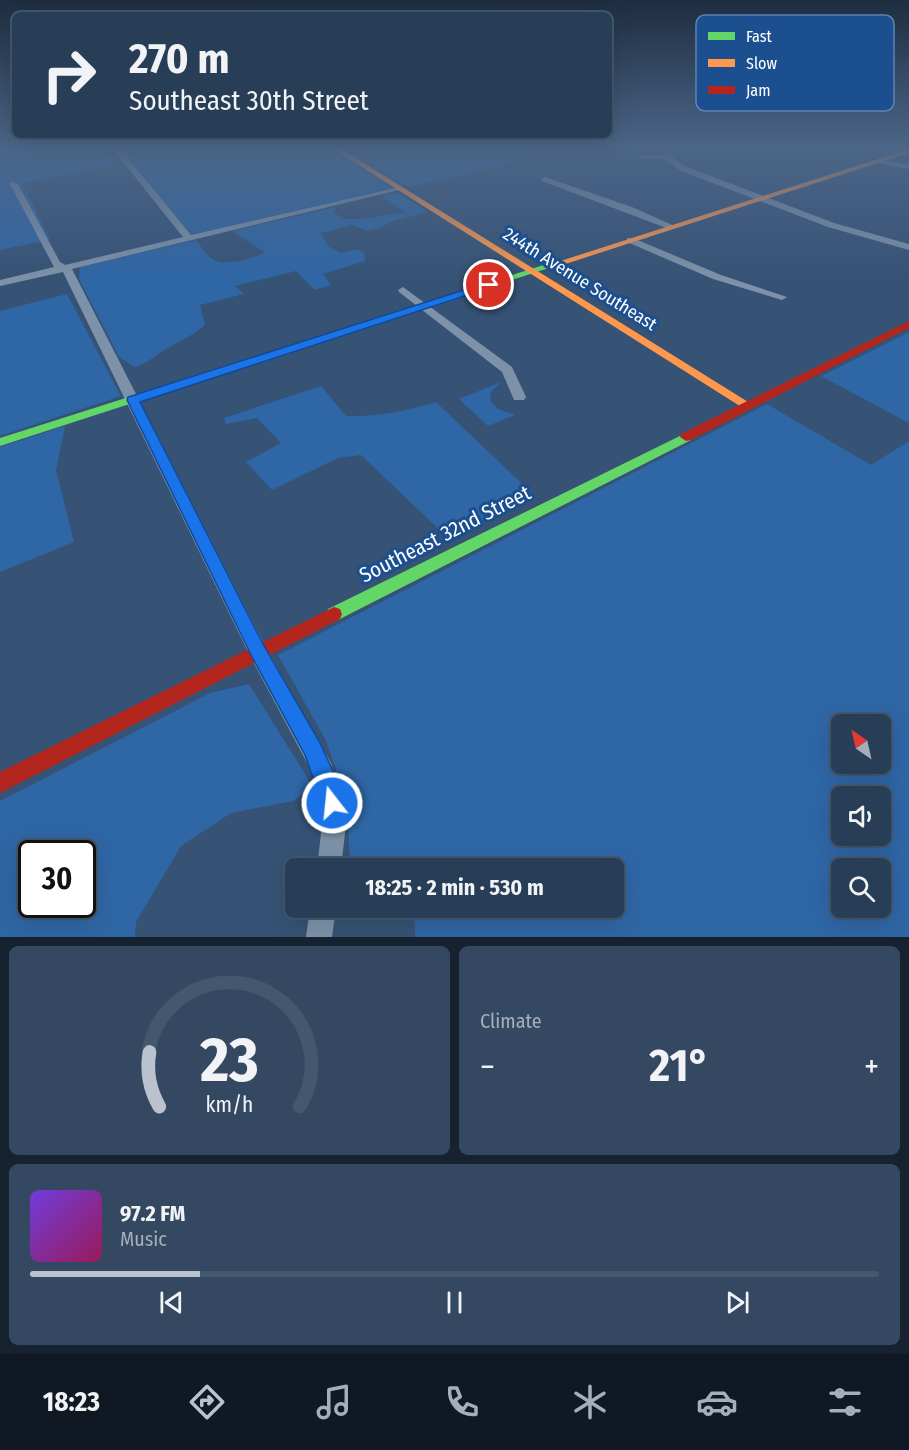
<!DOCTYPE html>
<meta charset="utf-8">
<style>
:root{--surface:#283e57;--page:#344961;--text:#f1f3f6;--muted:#a5aeba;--line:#44576d;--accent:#b9c2ce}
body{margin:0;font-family:"Fira Sans Condensed",sans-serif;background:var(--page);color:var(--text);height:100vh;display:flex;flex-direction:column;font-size:22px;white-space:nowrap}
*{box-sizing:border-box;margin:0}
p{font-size:20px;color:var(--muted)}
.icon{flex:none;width:33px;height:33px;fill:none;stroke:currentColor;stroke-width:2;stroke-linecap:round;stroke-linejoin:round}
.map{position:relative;height:937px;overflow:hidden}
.panel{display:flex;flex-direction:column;gap:9px;padding:9px;background:#162230;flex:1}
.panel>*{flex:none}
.guide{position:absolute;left:12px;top:12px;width:600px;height:126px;border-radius:9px;box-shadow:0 6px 24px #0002,0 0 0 2px var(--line);background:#283e57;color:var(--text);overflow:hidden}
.needle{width:39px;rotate:326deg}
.controls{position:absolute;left:831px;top:714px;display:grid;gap:12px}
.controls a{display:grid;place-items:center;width:60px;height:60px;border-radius:9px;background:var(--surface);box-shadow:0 6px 24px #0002,0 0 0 2px var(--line);font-size:30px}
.speed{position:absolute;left:18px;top:840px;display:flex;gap:12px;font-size:30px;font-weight:700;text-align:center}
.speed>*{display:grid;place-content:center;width:78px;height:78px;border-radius:50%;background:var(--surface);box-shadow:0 6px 24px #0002,0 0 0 2px var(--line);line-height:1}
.speed .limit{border:3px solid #111;border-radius:9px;background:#fff;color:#111}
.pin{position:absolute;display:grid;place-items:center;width:51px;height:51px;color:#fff;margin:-26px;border:3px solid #fff;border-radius:50%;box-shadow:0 2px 6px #0007}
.me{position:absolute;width:66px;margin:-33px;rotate:344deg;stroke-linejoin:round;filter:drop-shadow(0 0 4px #0008)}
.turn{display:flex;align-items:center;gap:21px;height:126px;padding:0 18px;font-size:27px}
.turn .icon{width:78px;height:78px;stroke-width:2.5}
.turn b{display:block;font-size:42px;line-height:51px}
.big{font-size:45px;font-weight:700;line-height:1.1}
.panel .tile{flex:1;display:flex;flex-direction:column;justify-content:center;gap:9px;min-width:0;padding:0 21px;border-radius:9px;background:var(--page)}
.panel .dial{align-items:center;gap:0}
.dial svg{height:156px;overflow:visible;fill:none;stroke:var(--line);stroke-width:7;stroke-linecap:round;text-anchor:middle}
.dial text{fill:var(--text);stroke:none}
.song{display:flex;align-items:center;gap:18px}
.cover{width:72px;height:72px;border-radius:9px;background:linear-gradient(135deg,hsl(260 70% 55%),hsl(330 70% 35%))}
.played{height:6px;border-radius:3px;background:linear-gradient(90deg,var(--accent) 20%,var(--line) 20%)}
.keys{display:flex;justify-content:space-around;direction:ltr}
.heat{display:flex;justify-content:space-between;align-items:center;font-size:33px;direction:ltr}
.panel .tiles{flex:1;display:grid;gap:9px;grid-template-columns:1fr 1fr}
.tile:last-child{grid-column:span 2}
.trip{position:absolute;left:285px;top:858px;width:339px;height:60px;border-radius:9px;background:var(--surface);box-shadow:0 6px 24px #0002,0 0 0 2px var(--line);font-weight:700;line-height:60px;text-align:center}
.dock{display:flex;height:96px;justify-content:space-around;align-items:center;background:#101923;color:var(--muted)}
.dock .icon{width:42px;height:42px}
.dock .on{color:var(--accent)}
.dock b{font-size:27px;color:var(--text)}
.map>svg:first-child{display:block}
.green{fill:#2f66a5;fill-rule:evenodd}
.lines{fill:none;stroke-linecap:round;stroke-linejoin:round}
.street{fill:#7d92a8;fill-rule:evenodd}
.fast{fill:#63d668;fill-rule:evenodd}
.slow{fill:#ff974d;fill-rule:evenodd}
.jam{fill:#b3261e;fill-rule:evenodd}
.route{fill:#1a73e8;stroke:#114b97;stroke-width:1.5}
.labels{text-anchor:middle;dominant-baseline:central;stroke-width:6;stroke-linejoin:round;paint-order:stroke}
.far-street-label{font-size:18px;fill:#fff;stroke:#1b4f8f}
.street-label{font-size:21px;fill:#fff;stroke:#1b4f8f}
.key{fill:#1b4f8f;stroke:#5f84b1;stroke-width:1.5}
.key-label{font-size:16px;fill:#fff}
</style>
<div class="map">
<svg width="909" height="937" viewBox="0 0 909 937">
<rect width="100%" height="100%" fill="#365274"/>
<path class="green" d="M0,147h38l-5,2 2,2 28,-4h45l2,8 9,10 -97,18 28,57 -50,10z
M117,147h210l64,41 -196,46 -5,-1 -39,-46 -3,-7z
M341,147h242l-174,40z
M392,193l9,2 27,17 -35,9 -14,7 -12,3 -15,-6 -31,8 7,13 13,7 17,-4 6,4 1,8 -42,13 8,11 -16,5 -19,-19 -61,15 9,8 -44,11 5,20c-11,10 -24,15 -37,23 -12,7 -19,14 -33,19l-16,-10 -40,-78 1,-12 116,-27c5,6 10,15 16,19 12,8 41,0 52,-7l-32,-21 104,-24 -3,5 11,7h19l43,-7 -21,-13 -2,-4z
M67,294l54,102 -121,40v-125z
M909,332v91l-88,-47z
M501,382l-10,10 -1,8 8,9 17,6 -27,11 -29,-27z
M321,386l25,30c33,1 59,-5 90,-14l100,95 -87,42 -88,-84 -23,3 -66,32 -26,-28 35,-19 -24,-25 -31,6 -2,-6z
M767,404l104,61 38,-24v496h-494l-1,-29h200v-40h-264l-3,-68 -22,-61 -47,-84zM842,724h38v40h-38zM842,796h38v40h-38zM842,868h38v40h-38z
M65,426l-9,44 18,72 -74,30v-125z
M249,684l63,101 -18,16 -63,12 -50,33 -45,76 -1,15h-135v-136l210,-108zM32,854h50v50h-50z"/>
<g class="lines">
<path class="street" d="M111,147h8l72,88 208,-48 4,2 -331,80 193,377 66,117 16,53 -6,52h-24l6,-52 -10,-42 -62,-116 -188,-386 -63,14v-6l54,-13 -44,-83 1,-2 7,2 42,78 5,3 118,-28z
M639,155h30l18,12 147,56 75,21v6l-81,-23 -147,-56 -17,-12h-22z
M877,159l32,6v4l-32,-6z
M545,177l87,30 45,20 -8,2 -127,-48 -1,-2z
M627,238h6l88,37 66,22 -5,3 -69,-21 -86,-37z
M403,287l109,80 14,30 -2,3h-10l-12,-28 -103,-80 -1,-2z
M310,908h26l-4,29h-26z"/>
<path class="fast" d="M550,263l8,2 -558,181v-8z
M686,433l6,4 -1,3 -351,179 -6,2 -6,-2 -2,-5 2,-5z"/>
<path class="slow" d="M330,147h8l415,258 -6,4 -4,-1z
M909,149v4l-353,114 -8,-2z"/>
<path class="jam" d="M909,321v7l-218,112 -5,1 -6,-4 1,-3z
M334,607l6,2 2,5 -2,5 -340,174v-21z"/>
</g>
<linearGradient id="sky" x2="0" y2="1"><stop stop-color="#1e2d40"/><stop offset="0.53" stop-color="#4c6688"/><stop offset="1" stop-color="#4c6688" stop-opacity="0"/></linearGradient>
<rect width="909" height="278" fill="url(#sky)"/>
<path class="route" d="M489,282l3,1v4l-352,115 124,244 55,95 14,30 10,32 -3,8 -8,3 -7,-3 -20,-56 -53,-98 -125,-257 1,-3z"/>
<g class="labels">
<g class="far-street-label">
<text transform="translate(580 279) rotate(32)">244th Avenue Southeast</text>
</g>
<g class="street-label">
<text transform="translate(445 534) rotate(-27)">Southeast 32nd Street</text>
</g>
</g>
<rect x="696" y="15" width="198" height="96" rx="9" class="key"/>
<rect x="708" y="32" width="27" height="8" fill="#63d668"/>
<rect x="708" y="59" width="27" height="8" fill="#ff974d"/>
<rect x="708" y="86" width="27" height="8" fill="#b3261e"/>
<g class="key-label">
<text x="746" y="42">Fast</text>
<text x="746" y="69">Slow</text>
<text x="746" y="96">Jam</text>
</g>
</svg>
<div class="controls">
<a><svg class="needle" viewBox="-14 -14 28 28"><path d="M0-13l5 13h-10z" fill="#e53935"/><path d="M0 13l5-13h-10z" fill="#a5aeba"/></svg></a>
<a><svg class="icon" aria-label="sound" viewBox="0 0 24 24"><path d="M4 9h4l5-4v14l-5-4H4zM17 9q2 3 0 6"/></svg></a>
<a><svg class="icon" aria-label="search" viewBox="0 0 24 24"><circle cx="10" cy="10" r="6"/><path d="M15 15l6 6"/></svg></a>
</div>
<div class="speed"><div class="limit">30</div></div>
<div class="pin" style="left:489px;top:285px;background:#d93025"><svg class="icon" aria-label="arrive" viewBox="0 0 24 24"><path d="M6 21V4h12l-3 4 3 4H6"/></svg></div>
<svg class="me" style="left:332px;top:803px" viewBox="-20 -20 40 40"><circle r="17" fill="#1a73e8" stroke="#fff" stroke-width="3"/><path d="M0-11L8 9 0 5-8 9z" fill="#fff"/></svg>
<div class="trip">18:25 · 2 min · 530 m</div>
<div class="guide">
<div class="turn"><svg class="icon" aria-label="right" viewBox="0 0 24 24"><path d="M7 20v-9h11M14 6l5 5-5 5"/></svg><div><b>270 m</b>Southeast 30th Street</div></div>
</div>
</div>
<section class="panel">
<div class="tiles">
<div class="tile dial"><svg viewBox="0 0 100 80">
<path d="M14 69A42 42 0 1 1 86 69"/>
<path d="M14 69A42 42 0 0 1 9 41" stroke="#b9c2ce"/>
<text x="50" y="56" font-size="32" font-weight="700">23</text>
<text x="50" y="72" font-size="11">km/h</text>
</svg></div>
<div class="tile"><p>Climate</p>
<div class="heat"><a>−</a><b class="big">21°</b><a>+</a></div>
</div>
<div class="tile">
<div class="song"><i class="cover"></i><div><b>97.2 FM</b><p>Music</p></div></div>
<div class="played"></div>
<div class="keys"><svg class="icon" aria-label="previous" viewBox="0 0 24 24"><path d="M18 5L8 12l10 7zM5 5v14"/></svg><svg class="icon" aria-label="pause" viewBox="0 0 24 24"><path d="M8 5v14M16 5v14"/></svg><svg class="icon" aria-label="next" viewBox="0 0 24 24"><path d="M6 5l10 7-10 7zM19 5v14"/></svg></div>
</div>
</div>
</section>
<nav class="dock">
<b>18:23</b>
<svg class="icon on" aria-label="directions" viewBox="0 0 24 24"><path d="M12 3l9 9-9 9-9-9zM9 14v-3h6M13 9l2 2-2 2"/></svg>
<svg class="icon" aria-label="music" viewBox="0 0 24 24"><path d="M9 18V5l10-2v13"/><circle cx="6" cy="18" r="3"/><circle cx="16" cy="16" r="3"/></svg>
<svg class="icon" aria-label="phone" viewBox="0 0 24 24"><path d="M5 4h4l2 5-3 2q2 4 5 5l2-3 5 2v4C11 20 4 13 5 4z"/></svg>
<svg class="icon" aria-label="climate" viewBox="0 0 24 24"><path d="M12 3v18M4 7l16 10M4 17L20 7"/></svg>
<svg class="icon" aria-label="car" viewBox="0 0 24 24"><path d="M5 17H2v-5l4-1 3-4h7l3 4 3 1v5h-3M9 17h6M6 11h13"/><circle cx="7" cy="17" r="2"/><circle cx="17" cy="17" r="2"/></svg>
<svg class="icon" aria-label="filters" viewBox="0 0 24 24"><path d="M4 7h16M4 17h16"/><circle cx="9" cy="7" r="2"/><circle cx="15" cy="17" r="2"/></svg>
</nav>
